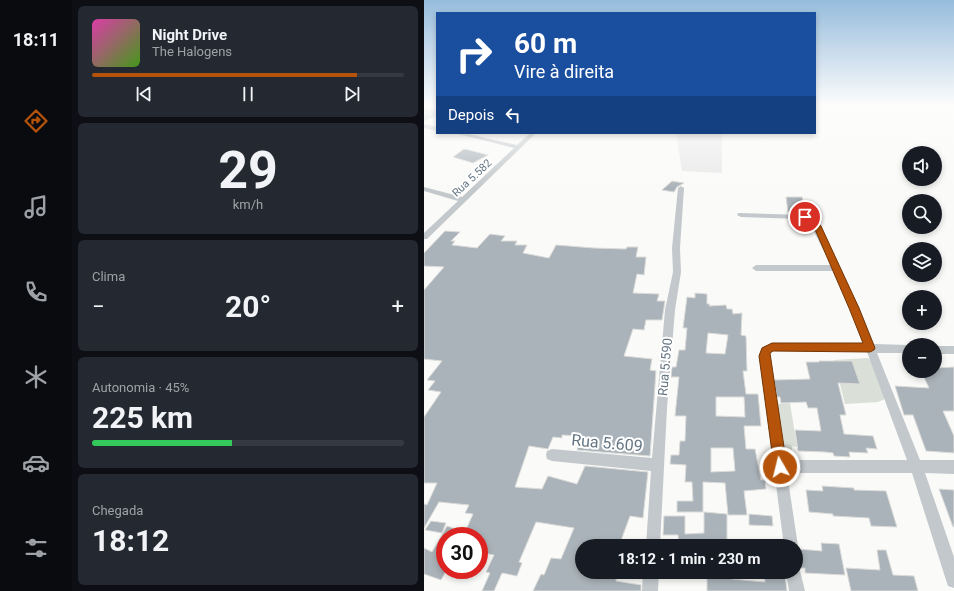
<!DOCTYPE html>
<html lang="pt">
<meta charset="utf-8">
<style>
:root{--surface:#171b24;--page:#242831;--text:#f1f3f6;--muted:#9ea1a6;--line:#363941;--accent:#b45309}
body{margin:0;font-family:Roboto,sans-serif;background:var(--page);color:var(--text);height:100vh;display:flex;flex-direction:column;font-size:15px;white-space:nowrap}
*{box-sizing:border-box;margin:0}
p{font-size:13px;color:var(--muted)}
.icon{flex:none;width:22px;height:22px;fill:none;stroke:currentColor;stroke-width:2;stroke-linecap:round;stroke-linejoin:round}
.map{position:relative;flex:1;overflow:hidden}
.drawer{display:flex;flex-direction:column;gap:6px;padding:6px;background:#0d0f14;width:352px}
.drawer>*{flex:none}
.top-card{position:absolute;left:12px;top:12px;width:380px;height:122px;border-radius:0px;box-shadow:0 2px 6px #0003;background:#1a4fa0;color:#fff;overflow:hidden}
.buttons{position:absolute;left:478px;top:146px;display:grid;gap:8px}
.buttons a{display:grid;place-items:center;width:40px;height:40px;border-radius:50%;background:var(--surface);box-shadow:0 2px 6px #0003;font-size:20px}
.speed{position:absolute;left:12px;top:527px;display:flex;gap:8px;font-size:20px;font-weight:700;text-align:center}
.speed>*{display:grid;place-content:center;width:52px;height:52px;border-radius:50%;background:var(--surface);box-shadow:0 2px 6px #0003;line-height:1}
.speed .limit{border:6px solid #d22;background:#fff;color:#111}
.pin{position:absolute;display:grid;place-items:center;width:34px;height:34px;color:#fff;margin:-17px;border:2px solid #fff;border-radius:50%;box-shadow:0 1px 4px #0007}
.me{position:absolute;width:44px;margin:-22px;rotate:352deg;stroke-linejoin:round;filter:drop-shadow(0 0 3px #0008)}
.turn{display:flex;align-items:center;gap:14px;height:84px;padding:0 12px;font-size:18px}
.turn .icon{width:52px;height:52px;stroke-width:2.5}
.turn b{display:block;font-size:28px;line-height:34px}
.then{display:flex;align-items:center;height:38px;padding:0 12px;background:#0003;gap:8px;font-size:15px}
.big{font-size:30px;font-weight:700;line-height:1.1}
.drawer .tile{flex:1;display:flex;flex-direction:column;justify-content:center;gap:6px;min-width:0;padding:0 14px;border-radius:6px;background:var(--page)}
.drawer .dial{align-items:center;gap:0}
.dial b{font-size:52px;line-height:1}
.song{display:flex;align-items:center;gap:12px}
.cover{width:48px;height:48px;border-radius:6px;background:linear-gradient(135deg,hsl(320 70% 55%),hsl(100 70% 35%))}
.played{height:4px;border-radius:2px;background:linear-gradient(90deg,var(--accent) 85%,var(--line) 85%)}
.keys{display:flex;justify-content:space-around;direction:ltr}
.heat{display:flex;justify-content:space-between;align-items:center;font-size:22px;direction:ltr}
.charge{height:6px;border-radius:3px;background:linear-gradient(90deg,#34c759 45%,var(--line) 0)}
.trip{position:absolute;left:151px;top:539px;width:228px;height:40px;border-radius:20px;background:var(--surface);box-shadow:0 2px 6px #0003;font-weight:700;line-height:40px;text-align:center}
main{display:flex;flex:1;min-height:0}
.menu{display:flex;flex-direction:column;width:72px;justify-content:space-around;align-items:center;background:#090b0e;color:var(--muted)}
.menu .icon{width:28px;height:28px}
.menu .selected{color:var(--accent)}
.menu b{font-size:18px;color:var(--text)}
.map>svg:first-child{display:block}
.built{fill:#e8e9e9}
.green{fill:#dadfd7}
.building{fill:#aab3b9;stroke:#dcdcda;fill-rule:evenodd}
.lines{fill:none;stroke-linecap:round;stroke-linejoin:round}
.minor{fill:#c3c8cc;fill-rule:evenodd}
.route{fill:#b45309;stroke:#753606}
.labels{text-anchor:middle;dominant-baseline:central;stroke-width:4;stroke-linejoin:round;paint-order:stroke}
.far-street-label{font-size:11px;fill:#657683;stroke:#fff}
.street-label{font-size:13px;fill:#657683;stroke:#fff}
.near-street-label{font-size:16px;fill:#657683;stroke:#fff}
</style>
<main>
<nav class="menu">
<b>18:11</b>
<svg class="icon selected" aria-label="directions" viewBox="0 0 24 24"><path d="M12 3l9 9-9 9-9-9zM9 14v-3h6M13 9l2 2-2 2"/></svg>
<svg class="icon" aria-label="music" viewBox="0 0 24 24"><path d="M9 18V5l10-2v13"/><circle cx="6" cy="18" r="3"/><circle cx="16" cy="16" r="3"/></svg>
<svg class="icon" aria-label="phone" viewBox="0 0 24 24"><path d="M5 4h4l2 5-3 2q2 4 5 5l2-3 5 2v4C11 20 4 13 5 4z"/></svg>
<svg class="icon" aria-label="climate" viewBox="0 0 24 24"><path d="M12 3v18M4 7l16 10M4 17L20 7"/></svg>
<svg class="icon" aria-label="car" viewBox="0 0 24 24"><path d="M5 17H2v-5l4-1 3-4h7l3 4 3 1v5h-3M9 17h6M6 11h13"/><circle cx="7" cy="17" r="2"/><circle cx="17" cy="17" r="2"/></svg>
<svg class="icon" aria-label="filters" viewBox="0 0 24 24"><path d="M4 7h16M4 17h16"/><circle cx="9" cy="7" r="2"/><circle cx="15" cy="17" r="2"/></svg>
</nav>
<section class="drawer">
<div class="tile">
<div class="song"><i class="cover"></i><div><b>Night Drive</b><p>The Halogens</p></div></div>
<div class="played"></div>
<div class="keys"><svg class="icon" aria-label="previous" viewBox="0 0 24 24"><path d="M18 5L8 12l10 7zM5 5v14"/></svg><svg class="icon" aria-label="pause" viewBox="0 0 24 24"><path d="M8 5v14M16 5v14"/></svg><svg class="icon" aria-label="next" viewBox="0 0 24 24"><path d="M6 5l10 7-10 7zM19 5v14"/></svg></div>
</div>
<div class="tile dial"><b>29</b><p>km/h</p></div>
<div class="tile"><p>Clima</p>
<div class="heat"><a>−</a><b class="big">20°</b><a>+</a></div>
</div>
<div class="tile"><p>Autonomia · 45%</p><b class="big">225 km</b><div class="charge"></div></div>
<div class="tile"><p>Chegada</p><b class="big">18:12</b></div>
</section>
<div class="map">
<svg width="530" height="591" viewBox="0 0 530 591">
<rect width="100%" height="100%" fill="#fafaf8"/>
<path class="built" d="M252,133h46v40l-40,-2z"/>
<path class="green" d="M444,358l4,4 13,37 -7,3 -33,2 -11,-44z
M366,403l7,44 -5,-1v9l-8,-1 -10,-50z"/>
<path class="building" d="M7,108l6,1v7l-13,5v-11z
M40,149l5,1 19,5 -15,8 -20,-6z
M248,181l12,2 -7,4 -3,5 -12,-2z
M362,197h16l3,16 -17,-1z
M21,231l15,1 -9,9h4l-3,4 25,3 13,-14 15,2 -4,5h16l-2,4h12l-4,8 26,5 7,-13 38,3 32,1 1,-2h11l-2,10h10l-2,18 -7,-1 -4,19 26,1 -2,7h8l-3,19h-16l-2,10 -11,-1 -9,27 28,3 -2,11 6,1 -6,85 -73,-6 4,-14 -19,-1v3l-9,-1 -5,12 -19,-3 -14,41 27,2 6,-13 29,8 8,-18 63,6 -5,46 -13,-2 -11,30h-37v26h35l-1,9 25,4v6h-108l8,-17 3,1 7,-17 10,1 13,-31 -38,-6 -17,40 3,1 -5,13 -15,-3 -8,18h-12l8,-18 -4,-1 8,-17 -15,-3v-16h-34v37l-4,7 -17,-6v-26l8,4 15,-26 18,6 8,-18 -8,-1 4,-8 -30,-3 -15,26v-24l3,1 10,-22h-13v-66l17,-25 -13,-2 7,-9 -8,-1 15,-19 -18,-2v-69l20,-23 -20,-1v-13z
M271,293l12,1v10h3l-1,2 17,-1 1,4h5l1,5 9,-1 -1,22 5,1 1,35h-4l3,23h12l3,32h-17l2,23h9l6,31h4l1,9 -22,2 3,24h-19l-3,-32 -22,-1v30h-26v-11h16l-1,-19h-7l1,-17 -16,-1 1,-9h8l1,-14h5l1,-25h-11l4,-39h-8l1,-10h4l3,-17h6l2,-22h-4l4,-31 8,1zM284,333l20,2 -3,19 -19,-1zM292,397h28l1,20 -29,-1zM287,448h22l2,23 -24,1z
M395,361h33l8,23 -22,-1 8,32h-6l4,19 29,2 4,13 -11,-1 2,5 -19,-1 1,5 -16,-1 -1,-3 -8,-1 -27,-1 -3,-21 26,1 -4,-23h-9l-2,-6 -25,1 -1,-6h-3l-3,-17 36,-1 -4,-17h13z
M530,367v44h-11l11,25v17l-28,-2 -13,-36h-9l-9,-29 34,2 -8,-17h14v-3z
M398,486l32,2v2l32,1 11,36 -26,-1 -2,-8 -36,-2v-2l-24,-2 -3,-22 17,1z
M515,489l15,1v37h-1z
M280,512l23,2v31l-48,1 -1,-11h-15l1,-19h21v18l19,-1z
M325,514l23,2 1,10 -24,-1z
M7,521l15,2 -4,10 -17,-3z
M397,543l18,1 6,31 -40,-2v-5h-4l-4,-4 1,-15 24,2z
M453,550h9l7,25 21,1 4,15h-67l-5,-23 34,2z
M283,572h24l1,7 33,3 -1,-10h16v2l5,1 2,16h-80z"/>
<g class="lines">
<path class="minor" d="M0,124l13,3v4l-13,-3z
M30,133h10l53,12 13,-12h6l-109,106h-3v-6l34,-32 -34,-10v-4l38,10 52,-49z
M257,186l3,2 -4,60 1,24 -6,38 -8,98 -7,138h-14l5,-75 -99,-10 -5,-2 -1,-4 1,-4 5,-2 100,9 13,-148 8,-38 -1,-24 6,-60z
M314,213l67,2 10,3 6,9 38,80 15,37 35,1v8h-32l43,107h34v14l-29,-1 29,84v31l-6,-2 -2,-6 -34,-107h-125l11,73 -2,5v-5h-12l-25,-191 3,-8 10,-4 91,1 -14,-37 -16,-36h-77l-4,-3 4,-3h75l-22,-43 -5,-3 -63,-2 -4,-2zM349,351l94,1 40,108h-122l-16,-105z
M511,346h19v8h-19z
M372,565l3,2 6,24h-16l-3,-19h10z
M219,572h16l-1,19h-16z"/>
</g>
<linearGradient id="sky" x2="0" y2="1"><stop stop-color="#96bcdc"/><stop offset="0.56" stop-color="#fdfdfc"/><stop offset="1" stop-color="#fdfdfc" stop-opacity="0"/></linearGradient>
<rect width="530" height="189" fill="url(#sky)"/>
<path class="route" d="M378,215c9,-1 14,5 19,11l38,82 16,40 -1,2 -4,2 -97,-1 -3,2 17,114 -2,5 -5,2 -4,-2 -2,-5 -15,-111 3,-8 10,-5h91l-14,-35 -35,-81 -5,-5 -7,-4z"/>
<g class="labels">
<g class="far-street-label">
<text transform="translate(48 178) rotate(-43)">Rua 5.582</text>
</g>
<g class="street-label">
<text transform="translate(241 367) rotate(-85)">Rua 5.590</text>
</g>
<g class="near-street-label">
<text transform="translate(183 443) rotate(5)">Rua 5.609</text>
</g>
</g>
</svg>
<div class="buttons">
<a><svg class="icon" aria-label="sound" viewBox="0 0 24 24"><path d="M4 9h4l5-4v14l-5-4H4zM17 9q2 3 0 6"/></svg></a>
<a><svg class="icon" aria-label="search" viewBox="0 0 24 24"><circle cx="10" cy="10" r="6"/><path d="M15 15l6 6"/></svg></a>
<a><svg class="icon" aria-label="layers" viewBox="0 0 24 24"><path d="M12 4l9 5-9 5-9-5zM3 14l9 5 9-5"/></svg></a>
<a>+</a>
<a>−</a>
</div>
<div class="speed"><div class="limit">30</div></div>
<div class="pin" style="left:381px;top:217px;background:#d93025"><svg class="icon" aria-label="arrive" viewBox="0 0 24 24"><path d="M6 21V4h12l-3 4 3 4H6"/></svg></div>
<svg class="me" style="left:356px;top:467px" viewBox="-20 -20 40 40"><circle r="17" fill="#b45309" stroke="#fff" stroke-width="3"/><path d="M0-11L8 9 0 5-8 9z" fill="#fff"/></svg>
<div class="trip">18:12 · 1 min · 230 m</div>
<div class="top-card">
<div class="turn"><svg class="icon" aria-label="right" viewBox="0 0 24 24"><path d="M7 20v-9h11M14 6l5 5-5 5"/></svg><div><b>60 m</b>Vire à direita</div></div>
<div class="then">Depois<svg class="icon" aria-label="left" viewBox="0 0 24 24"><path d="M17 20v-9H6M10 6l-5 5 5 5"/></svg></div>
</div>
</div>
</main>
